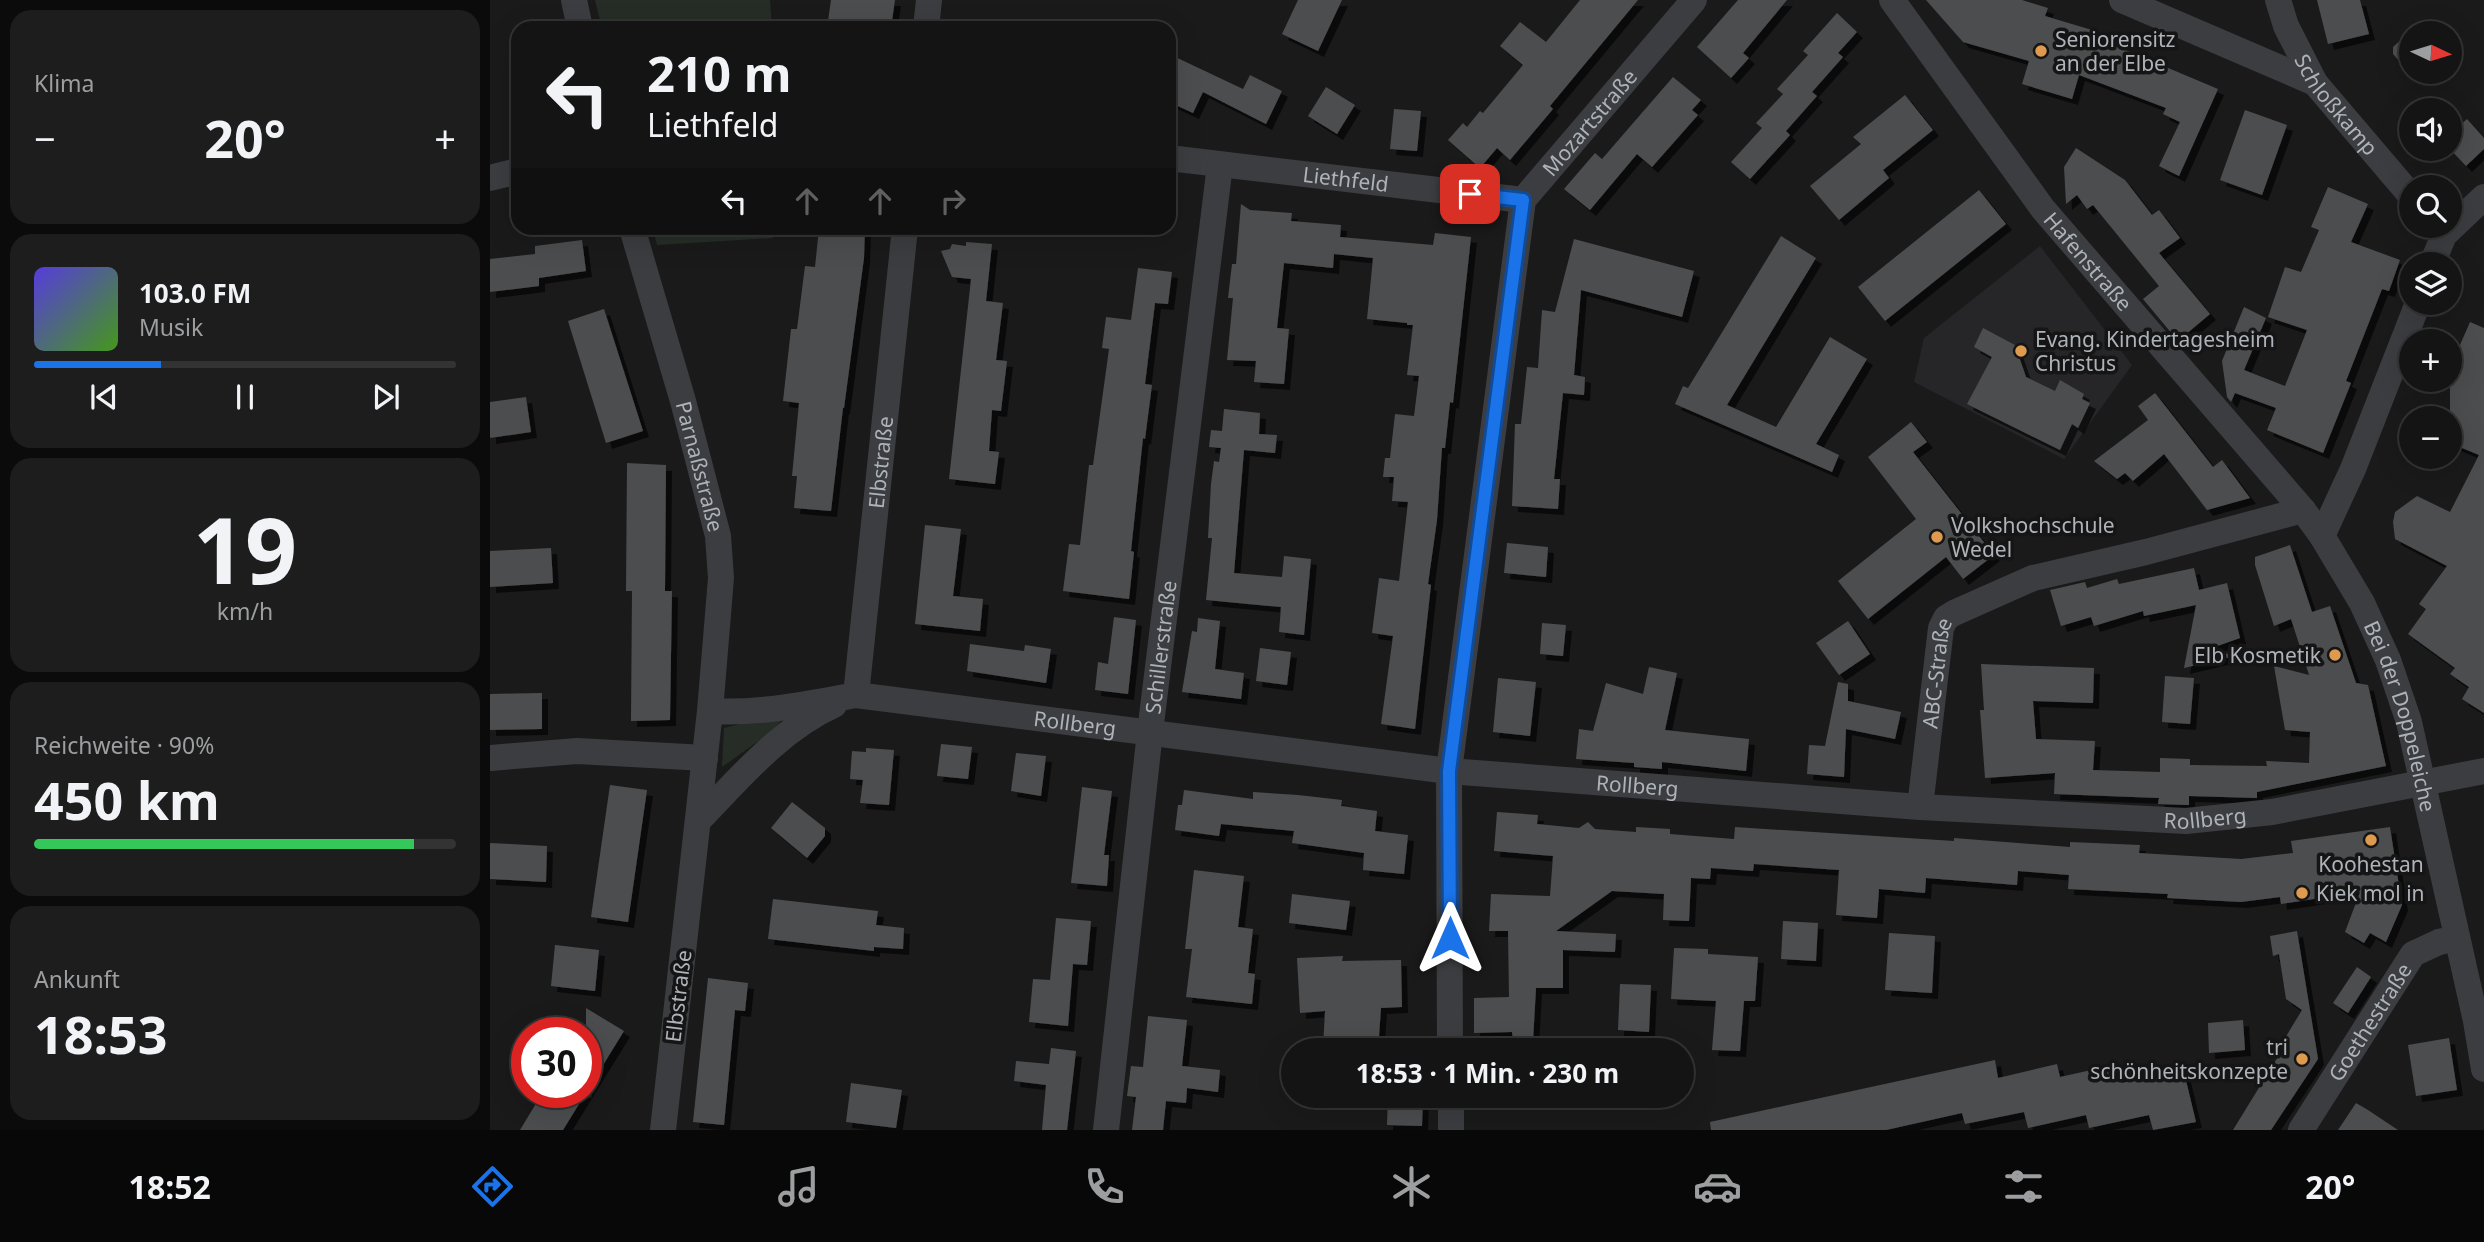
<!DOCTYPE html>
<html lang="de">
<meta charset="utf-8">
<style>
:root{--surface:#141414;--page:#1d1d1d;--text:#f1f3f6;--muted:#9d9ea0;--line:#333334;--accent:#1a73e8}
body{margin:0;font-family:"Noto Sans",sans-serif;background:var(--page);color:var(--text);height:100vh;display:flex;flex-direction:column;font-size:26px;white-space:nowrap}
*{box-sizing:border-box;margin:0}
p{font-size:23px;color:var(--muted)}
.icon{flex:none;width:38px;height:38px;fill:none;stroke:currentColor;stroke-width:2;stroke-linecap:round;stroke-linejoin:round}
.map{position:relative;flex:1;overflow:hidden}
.details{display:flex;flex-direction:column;gap:10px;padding:10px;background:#0b0b0b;width:490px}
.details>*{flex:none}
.hud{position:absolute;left:21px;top:21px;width:665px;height:214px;border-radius:21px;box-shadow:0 7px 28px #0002,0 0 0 2px var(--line);background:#141414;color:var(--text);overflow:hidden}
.needle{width:46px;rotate:94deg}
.controls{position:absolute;left:1909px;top:21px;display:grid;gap:14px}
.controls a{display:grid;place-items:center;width:63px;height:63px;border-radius:50%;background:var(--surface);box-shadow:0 7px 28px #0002,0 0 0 2px var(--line);font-size:35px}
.speed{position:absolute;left:21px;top:1017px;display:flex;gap:14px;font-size:35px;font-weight:700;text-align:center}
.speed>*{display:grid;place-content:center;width:91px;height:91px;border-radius:50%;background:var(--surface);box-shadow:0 7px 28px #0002,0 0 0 2px var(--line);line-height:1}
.speed .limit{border:10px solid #d22;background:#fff;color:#111}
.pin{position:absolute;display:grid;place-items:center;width:60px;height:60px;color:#fff;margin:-30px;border-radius:14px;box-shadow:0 4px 10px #0006}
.me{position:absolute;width:77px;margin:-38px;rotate:0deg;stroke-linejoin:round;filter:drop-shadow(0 0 5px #0008)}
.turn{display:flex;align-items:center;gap:24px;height:147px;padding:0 21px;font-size:32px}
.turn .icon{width:91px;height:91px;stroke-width:2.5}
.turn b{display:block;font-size:49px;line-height:60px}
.lanes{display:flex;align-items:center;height:66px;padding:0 21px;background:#0003;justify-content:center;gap:35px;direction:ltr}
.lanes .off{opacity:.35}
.big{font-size:52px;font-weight:700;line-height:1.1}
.details .tile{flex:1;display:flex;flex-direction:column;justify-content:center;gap:10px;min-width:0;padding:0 24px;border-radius:21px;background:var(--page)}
.details .dial{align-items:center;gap:0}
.dial b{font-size:91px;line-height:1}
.song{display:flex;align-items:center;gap:21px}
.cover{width:84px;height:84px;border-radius:10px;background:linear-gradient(135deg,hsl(250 70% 55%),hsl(100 70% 35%))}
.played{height:7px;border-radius:4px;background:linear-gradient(90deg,var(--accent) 30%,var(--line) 30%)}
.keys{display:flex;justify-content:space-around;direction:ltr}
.heat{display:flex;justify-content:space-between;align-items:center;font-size:38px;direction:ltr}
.charge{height:10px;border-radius:5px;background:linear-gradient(90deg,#34c759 90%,var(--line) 0)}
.trip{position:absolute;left:791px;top:1038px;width:413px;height:70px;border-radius:35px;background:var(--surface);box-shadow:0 7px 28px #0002,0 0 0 2px var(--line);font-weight:700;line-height:70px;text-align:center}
.dock{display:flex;height:112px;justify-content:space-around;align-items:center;background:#080808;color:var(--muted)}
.dock .icon{width:49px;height:49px}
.dock .selected{color:var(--accent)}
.dock b{font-size:32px;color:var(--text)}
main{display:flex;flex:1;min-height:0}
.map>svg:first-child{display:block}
.built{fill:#262628}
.green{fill:#262d26}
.building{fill:#4c4d50;filter:url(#shadow)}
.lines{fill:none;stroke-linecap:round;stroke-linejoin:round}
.minor{stroke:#3b3d40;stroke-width:26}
.route-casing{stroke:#114b97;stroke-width:18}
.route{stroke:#1a73e8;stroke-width:12}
.poi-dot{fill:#de9a4f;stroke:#151516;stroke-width:2.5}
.labels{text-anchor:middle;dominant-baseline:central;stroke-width:7;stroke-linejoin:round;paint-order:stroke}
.poi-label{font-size:21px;fill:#aeb3b9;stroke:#151516;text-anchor:start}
.street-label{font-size:21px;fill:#aeb3b9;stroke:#151516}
</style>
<main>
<section class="details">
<div class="tile"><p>Klima</p>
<div class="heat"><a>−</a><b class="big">20°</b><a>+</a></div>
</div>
<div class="tile">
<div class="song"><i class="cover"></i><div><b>103.0 FM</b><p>Musik</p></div></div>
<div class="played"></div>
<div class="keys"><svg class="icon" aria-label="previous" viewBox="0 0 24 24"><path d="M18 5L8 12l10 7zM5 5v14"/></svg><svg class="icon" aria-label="pause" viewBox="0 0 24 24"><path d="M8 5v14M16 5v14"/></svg><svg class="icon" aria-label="next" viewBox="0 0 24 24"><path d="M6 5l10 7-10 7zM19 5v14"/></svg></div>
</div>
<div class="tile dial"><b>19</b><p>km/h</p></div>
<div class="tile"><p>Reichweite · 90%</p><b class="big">450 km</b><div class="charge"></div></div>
<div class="tile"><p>Ankunft</p><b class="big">18:53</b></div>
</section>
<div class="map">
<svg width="1994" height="1130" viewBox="0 0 1994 1130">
<defs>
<filter id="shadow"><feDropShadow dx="6" dy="6" stdDeviation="0" flood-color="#0009"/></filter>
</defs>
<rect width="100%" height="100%" fill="#1a1a1b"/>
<path class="built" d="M1550,246l92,119 -68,94 -150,-77 10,-44z"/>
<path class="green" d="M105,0h175l2,28h-170z
M163,228h121l-1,10 -116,7z
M294,716l-10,14 -52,37 2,-39 39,-10z"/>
<path class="building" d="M341,0h64l-4,28h-64z
M808,0h44l-24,51 -36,-17z
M1090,0h58l-88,106 3,3 -43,51 -13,-12 -17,20 -32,-28 15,-17 4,4 13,-16 3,2 40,-48 -23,-19 20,-24 26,20z
M1248,0h49l-44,53 6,5 -18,20 -34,-31z
M1436,0h96l26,8 -3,8 47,14 -2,5 128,54 -39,87 -20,-10 21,-44 -17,-8 3,-6 -87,-33 -7,24 -50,-15 7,-23 -66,-19z
M1827,0h43l9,34 -41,10z
M1347,13l20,19 -19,21 5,4 -31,35 5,4 -31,35 4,4 -40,44 -19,-17 31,-34 -6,-5 27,-29 -6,-5 31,-34 -5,-4z
M1922,30v45l-19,-21v-7z
M679,54l74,35 7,-14 32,16 -16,33 -63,-32 -10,21 -24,-11z
M1183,77l28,23 -9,10 6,5 -46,52 -15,-13 -47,56 -26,-21 31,-36 7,6z
M836,87l29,18 -18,29 -29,-18z
M1415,95l28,35 -50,40 6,8 -50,42 -29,-34 51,-42 -8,-7z
M904,109l27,2 -4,40 -27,-2z
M1755,110l42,15 -25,70 -42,-15z
M1977,119l17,19v11l-18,17 -16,-17v-15z
M1586,148l49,32 27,35 7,-5 21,28 -21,15 51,61 -32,27 -35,-42 16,-13 -66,-81 -6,4 -10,-14 -11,9 -2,-37z
M1838,187l40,17 -17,38 49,18 -11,31 -7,-2 -36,92 5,2 -28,70 -56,-23 9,-22 -41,-15 -4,9 -4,-5 -5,-36 22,-54 22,11 -22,52 41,16 22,-56 -39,-13 17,-50 16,5 18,-42 -8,-3z
M1489,190l27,34 -121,97 -27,-34z
M751,204l9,6 42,3 -1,8 50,4 -1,12 93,8 2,-12 36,4 -18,166 -3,-1 -5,46h-3l-5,72 -9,64 3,1 -16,144 -34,-5 12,-88 -21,-3 7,-55 20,3 9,-79 -16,-1 2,-24h-11l2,-19h5l5,-44 19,2 5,-40 -12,-1 6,-50h-6v-2l-40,-4 6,-61 -39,-4 -1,14 -49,-5 -7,65 12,1 -5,55 -30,-2 2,-21 -29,-1 6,-62h-5l4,-34h4z
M329,228h46l-1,30 -20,150h-1l-12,103 -37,-3 3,-32h-5l7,-73 -16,-2 8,-72h6l8,-63 10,1z
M1291,236l35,22 -89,147 49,22 54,-90 37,22 -51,85 23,11 -7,17 -157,-68 8,-18 5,2z
M1084,239l120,32 -12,46 -101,-27 -7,85 11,2 -1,18 -21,-2 -9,86h6l-2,30 -46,-3 3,-82h6l6,-57 11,1 4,-58 13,2z
M92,240l4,31 -47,7v8l-49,6v-33l45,-5v-8z
M476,242l26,2 -6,57 17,2 -7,57 11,1 -6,50 -9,-1 -3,41 10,1 -4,32 -46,-5 22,-200 -19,-2 -11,-26 9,-2 2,-5 14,2z
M648,268l34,4 -4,32 -13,-1 -10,81 7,1 -7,54 -2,-1 -12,113 3,1 -5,47 -66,-8 6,-47 11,1 9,-80h4l16,-116 -7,-1 4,-31 25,3z
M114,309l39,122 -37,12 -38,-122z
M1980,322l14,6v385l-22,-14 7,-12 -19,-13 5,-6 -47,-34 18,-25 -7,-5 28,-38 -52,-27 -2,-17 2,-10 22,-16 33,16 29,-57 -29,-12v-75z
M1493,328l32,17 11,32 29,14 5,-11 24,14 -2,5 8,4 -12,25 -6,-4 -12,26 -93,-46 25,-47 -18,-10z
M1665,393l58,74 9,-7 28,38 -43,12 -43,-56 -31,27 -8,-8 -8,6 -23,-18 54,-41 -10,-14z
M36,397l5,35 -41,6v-36z
M734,409l36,4 -1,21 18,1 -2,18 -31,-3 -10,123 48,4 2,-21 27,3 -7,76 -25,-3 2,-25 -75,-7 6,-62h-4l3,-54 3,-23 5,1 2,-14 -12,-1 2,-17 11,1z
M1421,422l16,20 -14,10 81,103 -31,24 -17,-22 -78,62 -30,-38 78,-62 -48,-62z
M137,463l39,2 -1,126h7l-2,129 -39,1 1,-130h-6z
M435,525l36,4 -8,67 30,3 -3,32 -65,-7z
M1017,543l41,4 -2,30 -42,-4z
M1800,545l22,67 18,-6 26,77 12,2 18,81 -129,26v6l-68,-2v9h-3l-28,-1 1,-6 -105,-4 1,-21 -70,5 -5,-68h4l-3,-46 113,4 -1,35 -60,-2 3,38 59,2 -2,29 67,2v-14l30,1v6l77,1 -1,-5 43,2 1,-31 -25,-2 -11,-64 35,9 -18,-56 -17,7 -19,-61v-8z
M61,548l2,35 -63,4v-36z
M1704,568l5,22 28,-7 13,55 -31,11 26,7 -51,12 12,-63 -52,11 -1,-5 -49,15 -3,-9 -30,9 -11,-36 35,-8 2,6 30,-9 2,5z
M624,617l22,3 -8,74 -33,-4 3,-28 10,2z
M708,618l22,3 -5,48 29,4 -3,26 -59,-7 10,-61 5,1z
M1358,621l22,33 -31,21 -23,-32z
M1052,623l24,2 -3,31 -23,-2z
M480,644l54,7 1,-6 26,4 -5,34 -79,-12z
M770,648l31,4 -4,33 -31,-4z
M1159,667l28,6 -12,57 84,9 -3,32 -84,-9v7l-28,-2v-4l-58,-4 3,-30 14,2 13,-48 37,11z
M1675,676l29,2 -4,46 -28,-2z
M1008,678l38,4 -6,54 -37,-4z
M1348,682l10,2v17l53,11 -6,27 -49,-10 -2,48 -37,-3 2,-29 16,1z
M52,693v36l-52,1v-36z
M451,744l31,3 -4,32 -31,-3z
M376,748l28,2 -5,55 -29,-2 3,-23 -13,-1 2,-28 14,1z
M526,753l30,3 -5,40 -30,-5z
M120,785l37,5 -19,132 -37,-5z
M592,787l30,4 -8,64h5l-2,31 -36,-3z
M694,790l69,9v-7l45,3 44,5 -1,6 36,5 -2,20 33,4 -4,39 -41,-4 1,-17 -72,-10 2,-12 -73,-7 -2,12 -44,-6 3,-25h4z
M302,802l33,26v8l-18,22 -36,-30z
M1007,812l41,3 -1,9 42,4 9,-6 7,7 41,3v-5l34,2v5l64,5 1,-12 219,14v-3l116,9v-5l70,3 -1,8 102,6 52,-6 -2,-12 99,-14 12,78 -16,37 -16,-9 -6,10 -19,-11 15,-40 -79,12 -1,-7 -39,5 -74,-4 1,-4 -100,-5 1,-14 -51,-4 -1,14 -91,-7 -1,15 -46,-4 -2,29 -41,-3 3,-45 -85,-6 -1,7 -42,-3 -1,11 -19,-1 -2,43 -26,-1 1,-26 -52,-3 -56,40 60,3 -1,18 -52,-2v38h-27l-3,53 -20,-1 -1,-8 -38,1v-35l35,-1 -1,-66h-19l2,-37 59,2 3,-40 -59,-5z
M0,843l57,3 -1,36 -56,-3z
M704,870l50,6 -6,51 15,2 -5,44 7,1 -3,30 -66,-7 6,-48h-7z
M802,894l58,7 -4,29 -57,-7z
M283,899l105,12 -2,14 28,3 -1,21 -29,-2v4l-106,-12z
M566,918l35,3 -4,44 -14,-1 -5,62 -39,-4 4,-43 17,1z
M1293,921l35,2 -2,38 -35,-2z
M1807,931l21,128 -47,71h-38l51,-83 -5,1 23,-38 -16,-11 -7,-45 -6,2 -3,-20z
M1399,933l46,3 -3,57 -47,-3z
M65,945l44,5 -4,41 -44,-5z
M1184,948l34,1v5l50,3 -3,44h-11l-4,50 -28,-1 4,-49 -45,-2z
M853,956l-1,5 59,-1 1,47 -21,1 -3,42h-48l-7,-2 2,-37 -25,2 -3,-55z
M1867,967l14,10 -23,36 -15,-10z
M218,978l40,5 -3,28 -10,-1 -11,115 -31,-3z
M1130,984l31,1 -2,47 -31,-2z
M96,1008l38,23 -61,99h-43l23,-38h43z
M658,1016l39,4 -5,46 38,4 -2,22 -31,-4 -1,15 -20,-2 -3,29h-31l4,-33 -9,-1 4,-30 12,1z
M1753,1020l2,30 -36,3 -1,-30z
M1959,1038l8,52 -41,6 -8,-51z
M561,1048l25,3 -9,79h-25l4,-45 -32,-4 2,-20 33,3z
M1505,1060l3,18 59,-14 3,13 58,-13 4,19 61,-15 13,54 -43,8 -4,-15 -60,13 -3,-13 -58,13 -4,-16 -59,12 -3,-11 -76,17h-175l-1,-8z
M361,1083l51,7 -6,38 -50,-6z
M898,1096l35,1 -1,29 -35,-1z
M1866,1103l12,7 30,20h-60z"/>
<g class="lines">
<g class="minor">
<path d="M84,0l6,28"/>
<path id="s1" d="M1402,0l151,209 260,301 19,26 40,67 26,57 21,62 67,299 8,48"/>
<path d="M1632,0l193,83"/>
<path id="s2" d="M1788,0l8,26 29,57 97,114"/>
<path d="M436,28l3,-28"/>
<path id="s3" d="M679,158l354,42"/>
<path d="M0,178l28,-7"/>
<path id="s4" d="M142,228l51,173 35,135 3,42 -11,133 -47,419"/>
<path d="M1942,264l12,-29 40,-38"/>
<path d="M1832,536l31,-67 65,-166"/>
<path id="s5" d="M366,695l49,-467"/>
<path id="s6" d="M220,711c50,3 97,-7 146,-16l593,76 471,36 266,14 86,-9 212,-41"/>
<path d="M0,758l87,-7 128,7"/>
<path id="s7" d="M1430,807l21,-179 5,-10 8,-5 79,-35 113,-26 157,-42"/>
<path d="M208,821c41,-42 81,-91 136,-116"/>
<path id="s8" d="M960,1050l-1,-279 74,-571 171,-200"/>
<path d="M961,1096v34"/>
<path id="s9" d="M616,1130l44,-398 70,-567"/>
<path id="s10" d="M1811,1130l112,-176 26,-12 18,-4"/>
</g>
</g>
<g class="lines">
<g class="route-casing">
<path id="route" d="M960,938l-1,-167 74,-571 -53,-6"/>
</g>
<use href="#route" class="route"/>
</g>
<g class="poi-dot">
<circle cx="1551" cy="51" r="7"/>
<circle cx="1531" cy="351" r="7"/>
<circle cx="1447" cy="537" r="7"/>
<circle cx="1845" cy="655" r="7"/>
<circle cx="1881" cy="840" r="7"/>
<circle cx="1812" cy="893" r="7"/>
<circle cx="1812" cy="1059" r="7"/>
</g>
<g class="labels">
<g class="poi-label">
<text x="1565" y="39">Seniorensitz<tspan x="1565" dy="24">an der Elbe</tspan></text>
<text x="1545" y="339">Evang. Kindertagesheim<tspan x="1545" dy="24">Christus</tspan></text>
<text x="1461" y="525">Volkshochschule<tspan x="1461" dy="24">Wedel</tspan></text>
<text x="1831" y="655" text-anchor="end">Elb Kosmetik</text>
<text x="1881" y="864" text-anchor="middle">Koohestan</text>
<text x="1826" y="893">Kiek mol in</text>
<text x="1798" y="1047" text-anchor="end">tri<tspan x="1798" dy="24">schönheitskonzepte</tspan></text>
</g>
<g class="street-label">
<text stroke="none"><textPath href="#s2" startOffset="121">Schloßkamp</textPath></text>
<text stroke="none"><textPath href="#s8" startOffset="957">Mozartstraße</textPath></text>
<text stroke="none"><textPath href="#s3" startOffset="178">Liethfeld</textPath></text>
<text stroke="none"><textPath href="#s1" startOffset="327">Hafenstraße</textPath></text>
<text stroke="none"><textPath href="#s5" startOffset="234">Elbstraße</textPath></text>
<text stroke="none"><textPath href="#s4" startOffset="248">Parnaßstraße</textPath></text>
<text stroke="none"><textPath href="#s9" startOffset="486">Schillerstraße</textPath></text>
<text stroke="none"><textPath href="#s7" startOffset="135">ABC-Straße</textPath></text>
<text stroke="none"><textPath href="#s1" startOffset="886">Bei der Doppeleiche</textPath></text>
<text stroke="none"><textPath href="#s6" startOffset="368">Rollberg</textPath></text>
<text stroke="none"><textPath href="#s6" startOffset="934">Rollberg</textPath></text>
<text stroke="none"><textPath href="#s6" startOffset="1503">Rollberg</textPath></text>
<text transform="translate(188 996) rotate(-83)">Elbstraße</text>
<text stroke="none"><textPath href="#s10" startOffset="128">Goethestraße</textPath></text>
</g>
</g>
</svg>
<div class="controls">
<a><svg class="needle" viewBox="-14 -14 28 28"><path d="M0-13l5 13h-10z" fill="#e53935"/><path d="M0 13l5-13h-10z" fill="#9d9ea0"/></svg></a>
<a><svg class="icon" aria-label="sound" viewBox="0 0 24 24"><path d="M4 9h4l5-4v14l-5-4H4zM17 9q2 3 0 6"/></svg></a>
<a><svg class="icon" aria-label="search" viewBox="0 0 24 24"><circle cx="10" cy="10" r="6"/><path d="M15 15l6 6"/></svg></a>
<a><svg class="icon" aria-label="layers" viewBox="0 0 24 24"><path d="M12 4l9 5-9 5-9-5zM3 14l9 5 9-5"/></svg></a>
<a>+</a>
<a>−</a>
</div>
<div class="speed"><div class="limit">30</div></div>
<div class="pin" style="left:980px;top:194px;background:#d93025"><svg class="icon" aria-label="arrive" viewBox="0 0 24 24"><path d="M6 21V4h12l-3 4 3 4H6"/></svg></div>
<svg class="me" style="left:960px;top:938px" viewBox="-20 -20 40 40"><path d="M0-17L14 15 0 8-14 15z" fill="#1a73e8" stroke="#fff" stroke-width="4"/></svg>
<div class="trip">18:53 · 1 Min. · 230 m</div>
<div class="hud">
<div class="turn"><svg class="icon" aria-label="left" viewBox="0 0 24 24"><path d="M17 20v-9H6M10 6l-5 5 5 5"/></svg><div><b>210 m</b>Liethfeld</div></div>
<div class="lanes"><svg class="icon" aria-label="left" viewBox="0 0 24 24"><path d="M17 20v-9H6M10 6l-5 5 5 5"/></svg><svg class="icon off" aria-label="ahead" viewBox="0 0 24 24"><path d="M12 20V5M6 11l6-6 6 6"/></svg><svg class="icon off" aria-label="ahead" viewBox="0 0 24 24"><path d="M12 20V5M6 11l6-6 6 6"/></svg><svg class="icon off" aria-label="right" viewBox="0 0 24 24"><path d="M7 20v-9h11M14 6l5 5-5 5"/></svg></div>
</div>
</div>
</main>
<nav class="dock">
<b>18:52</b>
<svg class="icon selected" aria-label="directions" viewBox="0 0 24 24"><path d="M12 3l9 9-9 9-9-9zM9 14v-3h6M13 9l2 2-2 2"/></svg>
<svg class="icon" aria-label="music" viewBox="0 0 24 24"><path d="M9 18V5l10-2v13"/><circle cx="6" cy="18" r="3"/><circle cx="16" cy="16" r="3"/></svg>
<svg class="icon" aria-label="phone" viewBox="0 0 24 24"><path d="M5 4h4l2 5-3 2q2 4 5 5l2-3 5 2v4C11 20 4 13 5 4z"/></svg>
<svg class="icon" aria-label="climate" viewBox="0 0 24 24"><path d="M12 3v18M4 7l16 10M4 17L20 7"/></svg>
<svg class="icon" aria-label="car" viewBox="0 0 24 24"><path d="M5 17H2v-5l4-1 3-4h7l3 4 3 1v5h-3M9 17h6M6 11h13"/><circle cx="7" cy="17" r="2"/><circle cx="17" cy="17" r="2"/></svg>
<svg class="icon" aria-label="filters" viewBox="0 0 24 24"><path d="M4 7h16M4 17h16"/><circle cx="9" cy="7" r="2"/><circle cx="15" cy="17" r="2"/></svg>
<b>20°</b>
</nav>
